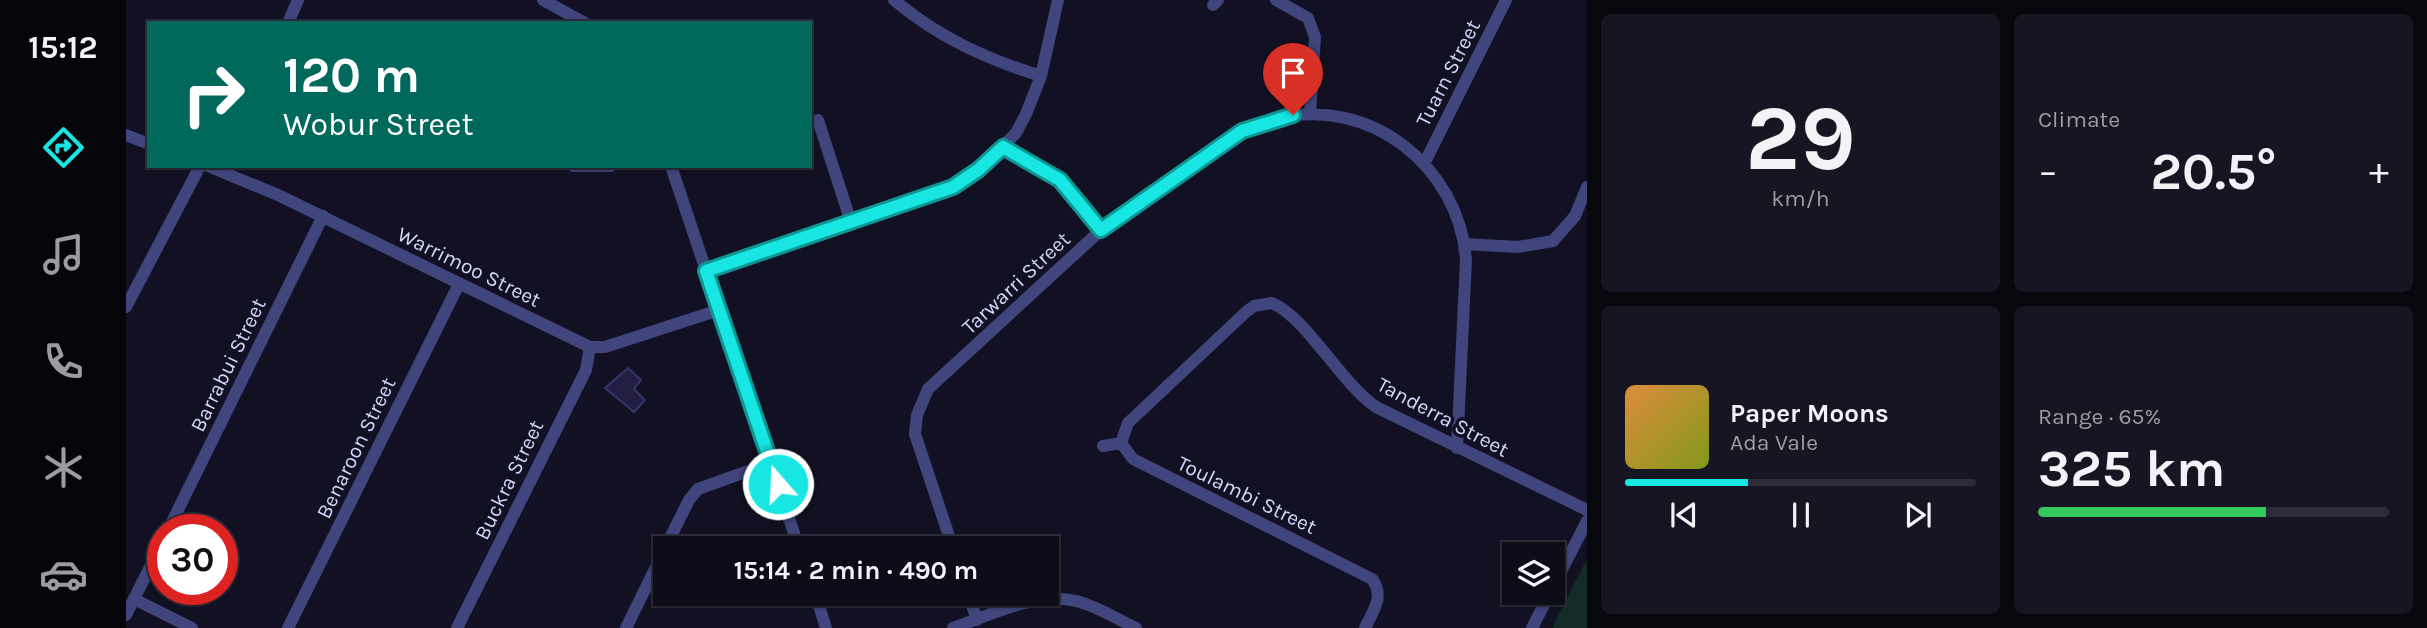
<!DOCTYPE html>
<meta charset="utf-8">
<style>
:root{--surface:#0d0d1a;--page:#161623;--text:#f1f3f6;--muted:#9a9ca2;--line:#2d2d39;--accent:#17e6e2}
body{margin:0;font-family:Karla,sans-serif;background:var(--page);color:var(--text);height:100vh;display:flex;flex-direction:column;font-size:26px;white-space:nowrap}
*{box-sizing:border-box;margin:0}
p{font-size:23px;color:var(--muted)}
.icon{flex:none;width:38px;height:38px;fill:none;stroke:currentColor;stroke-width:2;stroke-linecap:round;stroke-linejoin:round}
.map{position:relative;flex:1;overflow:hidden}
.panel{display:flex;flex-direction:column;gap:14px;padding:14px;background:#07070e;width:840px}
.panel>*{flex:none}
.top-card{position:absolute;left:21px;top:21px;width:665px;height:147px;border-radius:0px;box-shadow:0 2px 5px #0004,0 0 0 2px var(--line);background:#00695c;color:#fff;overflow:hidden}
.tools{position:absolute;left:1376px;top:542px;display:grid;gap:14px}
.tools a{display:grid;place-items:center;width:63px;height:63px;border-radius:0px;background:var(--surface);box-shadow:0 2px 5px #0004,0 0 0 2px var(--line);font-size:35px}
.speed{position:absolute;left:21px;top:514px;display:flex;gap:14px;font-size:35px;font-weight:700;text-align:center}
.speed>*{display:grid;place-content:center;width:91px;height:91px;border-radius:50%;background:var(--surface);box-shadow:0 2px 5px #0004,0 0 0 2px var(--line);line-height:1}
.speed .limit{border:10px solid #d22;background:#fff;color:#111}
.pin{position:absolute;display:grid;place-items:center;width:60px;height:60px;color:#fff;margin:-72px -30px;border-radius:50% 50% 50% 0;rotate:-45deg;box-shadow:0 0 7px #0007}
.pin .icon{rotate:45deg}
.me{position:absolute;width:77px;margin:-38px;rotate:341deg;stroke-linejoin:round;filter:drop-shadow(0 0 5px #0008)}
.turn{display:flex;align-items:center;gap:24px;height:147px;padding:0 21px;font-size:32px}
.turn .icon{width:91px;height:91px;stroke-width:2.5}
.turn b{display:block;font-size:49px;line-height:60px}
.big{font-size:52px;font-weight:700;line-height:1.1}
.panel .widget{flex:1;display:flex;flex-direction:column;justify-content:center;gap:10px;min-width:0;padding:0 24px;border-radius:10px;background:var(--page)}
.panel .dial{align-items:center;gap:0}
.dial b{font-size:91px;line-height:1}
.song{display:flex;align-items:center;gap:21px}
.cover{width:84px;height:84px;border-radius:10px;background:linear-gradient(135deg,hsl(30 70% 55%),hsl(70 70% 35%))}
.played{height:7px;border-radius:4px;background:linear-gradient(90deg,var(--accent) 35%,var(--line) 35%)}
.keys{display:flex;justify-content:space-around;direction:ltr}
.heat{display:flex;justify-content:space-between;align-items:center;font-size:38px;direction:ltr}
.charge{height:10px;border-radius:5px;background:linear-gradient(90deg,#34c759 65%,var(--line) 0)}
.panel .tiles{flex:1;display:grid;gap:14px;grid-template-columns:repeat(2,1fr)}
.trip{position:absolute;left:527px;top:536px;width:406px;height:70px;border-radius:0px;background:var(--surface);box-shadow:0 2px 5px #0004,0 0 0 2px var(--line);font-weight:700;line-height:70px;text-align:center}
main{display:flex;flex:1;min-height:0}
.dock{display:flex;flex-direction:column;width:126px;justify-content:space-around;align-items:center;background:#05050a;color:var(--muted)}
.dock .icon{width:49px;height:49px}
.dock .current{color:var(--accent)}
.dock b{font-size:32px;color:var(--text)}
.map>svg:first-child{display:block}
.green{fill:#142c28}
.building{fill:#211e42;stroke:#37336b;stroke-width:2}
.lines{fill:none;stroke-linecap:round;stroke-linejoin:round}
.minor{stroke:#40457d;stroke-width:12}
.route-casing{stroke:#0f9693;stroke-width:18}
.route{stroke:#17e6e2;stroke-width:12}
.labels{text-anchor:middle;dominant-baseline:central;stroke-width:7;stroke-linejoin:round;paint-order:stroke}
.street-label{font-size:21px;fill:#d6d6fb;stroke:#111123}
</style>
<main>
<nav class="dock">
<b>15:12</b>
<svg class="icon current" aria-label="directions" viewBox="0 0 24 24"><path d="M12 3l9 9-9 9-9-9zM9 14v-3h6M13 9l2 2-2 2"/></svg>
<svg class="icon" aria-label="music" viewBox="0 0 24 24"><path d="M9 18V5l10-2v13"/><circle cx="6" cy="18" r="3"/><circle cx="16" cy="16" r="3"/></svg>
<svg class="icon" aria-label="phone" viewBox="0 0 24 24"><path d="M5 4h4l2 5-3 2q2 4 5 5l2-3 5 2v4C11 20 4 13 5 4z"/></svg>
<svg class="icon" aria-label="climate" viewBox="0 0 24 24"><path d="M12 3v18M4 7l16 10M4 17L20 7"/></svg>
<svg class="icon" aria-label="car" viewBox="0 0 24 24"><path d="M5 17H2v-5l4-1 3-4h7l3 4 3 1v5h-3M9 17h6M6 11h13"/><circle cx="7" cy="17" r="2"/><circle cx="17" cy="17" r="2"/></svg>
</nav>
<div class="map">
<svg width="1461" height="628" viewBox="0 0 1461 628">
<rect width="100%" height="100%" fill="#111123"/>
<path class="green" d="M1461,559v69h-35z"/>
<path class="building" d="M502,368l13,12 -7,9 11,11 -11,12 -29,-24z"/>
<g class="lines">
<path class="minor" d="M417,0l42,23
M768,0c44,37 92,59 147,76
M1150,0l32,18 7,19 -5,77
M1087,5l5,-5
M162,23l10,-23
M692,120l33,102
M0,135l23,9
M877,147l58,33 40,50
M1299,162l81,-162
M82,166l70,29 312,152h15l114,-37
M447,166h38
M545,166l128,382
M1339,244l53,3 35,-6 22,-25 12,-29
M580,271l226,-76 46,-25 38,-37 10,-19 15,-38 17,-76
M0,307l74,-141
M995,443l7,-20 118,-111 8,-6 18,-3c34,14 67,78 104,104l211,103
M995,443l12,16 239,120c13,17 1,32 -7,49
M977,446l18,-3
M42,530l155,-314
M539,548l24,-48 9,-11 73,-26
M827,548l-38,-114 2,-19 11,-26 173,-159 121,-86c17,-11 34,-20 53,-25 94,-24 184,47 191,141l-9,188
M1426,589l35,-68
M689,593l11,35
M842,593l9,27
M8,599l58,29
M0,615l37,-74
M162,628l171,-344
M331,628l129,-258 4,-23
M500,628l39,-79
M827,628c37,-13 84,-37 123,-27 21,5 41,18 60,27
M1406,628l18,-35"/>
</g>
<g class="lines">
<g class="route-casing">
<path id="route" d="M652,484l-72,-213 247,-84 25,-17 25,-23 57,33 41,50 141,-99 51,-16"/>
</g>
<use href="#route" class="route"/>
</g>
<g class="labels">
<g class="street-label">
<text transform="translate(1322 73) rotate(-63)">Tuarn Street</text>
<text transform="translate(343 267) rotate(26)">Warrimoo Street</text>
<text transform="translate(890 283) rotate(-43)">Tarwarri Street</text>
<text transform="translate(102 365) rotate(-64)">Barrabui Street</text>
<text transform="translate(1317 417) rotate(28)">Tanderra Street</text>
<text transform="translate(230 448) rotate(-64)">Benaroon Street</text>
<text transform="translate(383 480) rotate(-64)">Buckra Street</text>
<text transform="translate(1121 495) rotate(26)">Toulambi Street</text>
</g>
</g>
</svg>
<div class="tools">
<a><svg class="icon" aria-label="layers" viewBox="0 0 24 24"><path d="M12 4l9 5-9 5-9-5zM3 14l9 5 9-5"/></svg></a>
</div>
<div class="speed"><div class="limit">30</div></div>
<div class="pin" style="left:1167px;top:115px;background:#d93025"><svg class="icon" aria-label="arrive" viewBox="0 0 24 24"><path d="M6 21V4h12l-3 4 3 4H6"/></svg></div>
<svg class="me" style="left:652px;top:484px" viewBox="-20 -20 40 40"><circle r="17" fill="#17e6e2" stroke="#fff" stroke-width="3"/><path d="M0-11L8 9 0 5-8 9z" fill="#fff"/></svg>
<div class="trip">15:14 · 2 min · 490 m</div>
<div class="top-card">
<div class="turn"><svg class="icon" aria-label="right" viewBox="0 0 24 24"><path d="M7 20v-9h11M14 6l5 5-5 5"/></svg><div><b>120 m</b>Wobur Street</div></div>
</div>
</div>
<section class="panel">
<div class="tiles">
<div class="widget dial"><b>29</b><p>km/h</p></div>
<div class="widget"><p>Climate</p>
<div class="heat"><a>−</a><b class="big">20.5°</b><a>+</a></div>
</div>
<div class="widget">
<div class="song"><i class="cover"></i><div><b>Paper Moons</b><p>Ada Vale</p></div></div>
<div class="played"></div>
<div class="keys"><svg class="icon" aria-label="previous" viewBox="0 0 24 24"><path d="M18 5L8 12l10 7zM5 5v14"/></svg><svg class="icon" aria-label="pause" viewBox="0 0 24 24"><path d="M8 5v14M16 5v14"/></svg><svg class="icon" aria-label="next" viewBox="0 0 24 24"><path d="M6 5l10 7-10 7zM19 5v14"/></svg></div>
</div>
<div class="widget"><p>Range · 65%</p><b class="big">325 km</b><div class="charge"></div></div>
</div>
</section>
</main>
